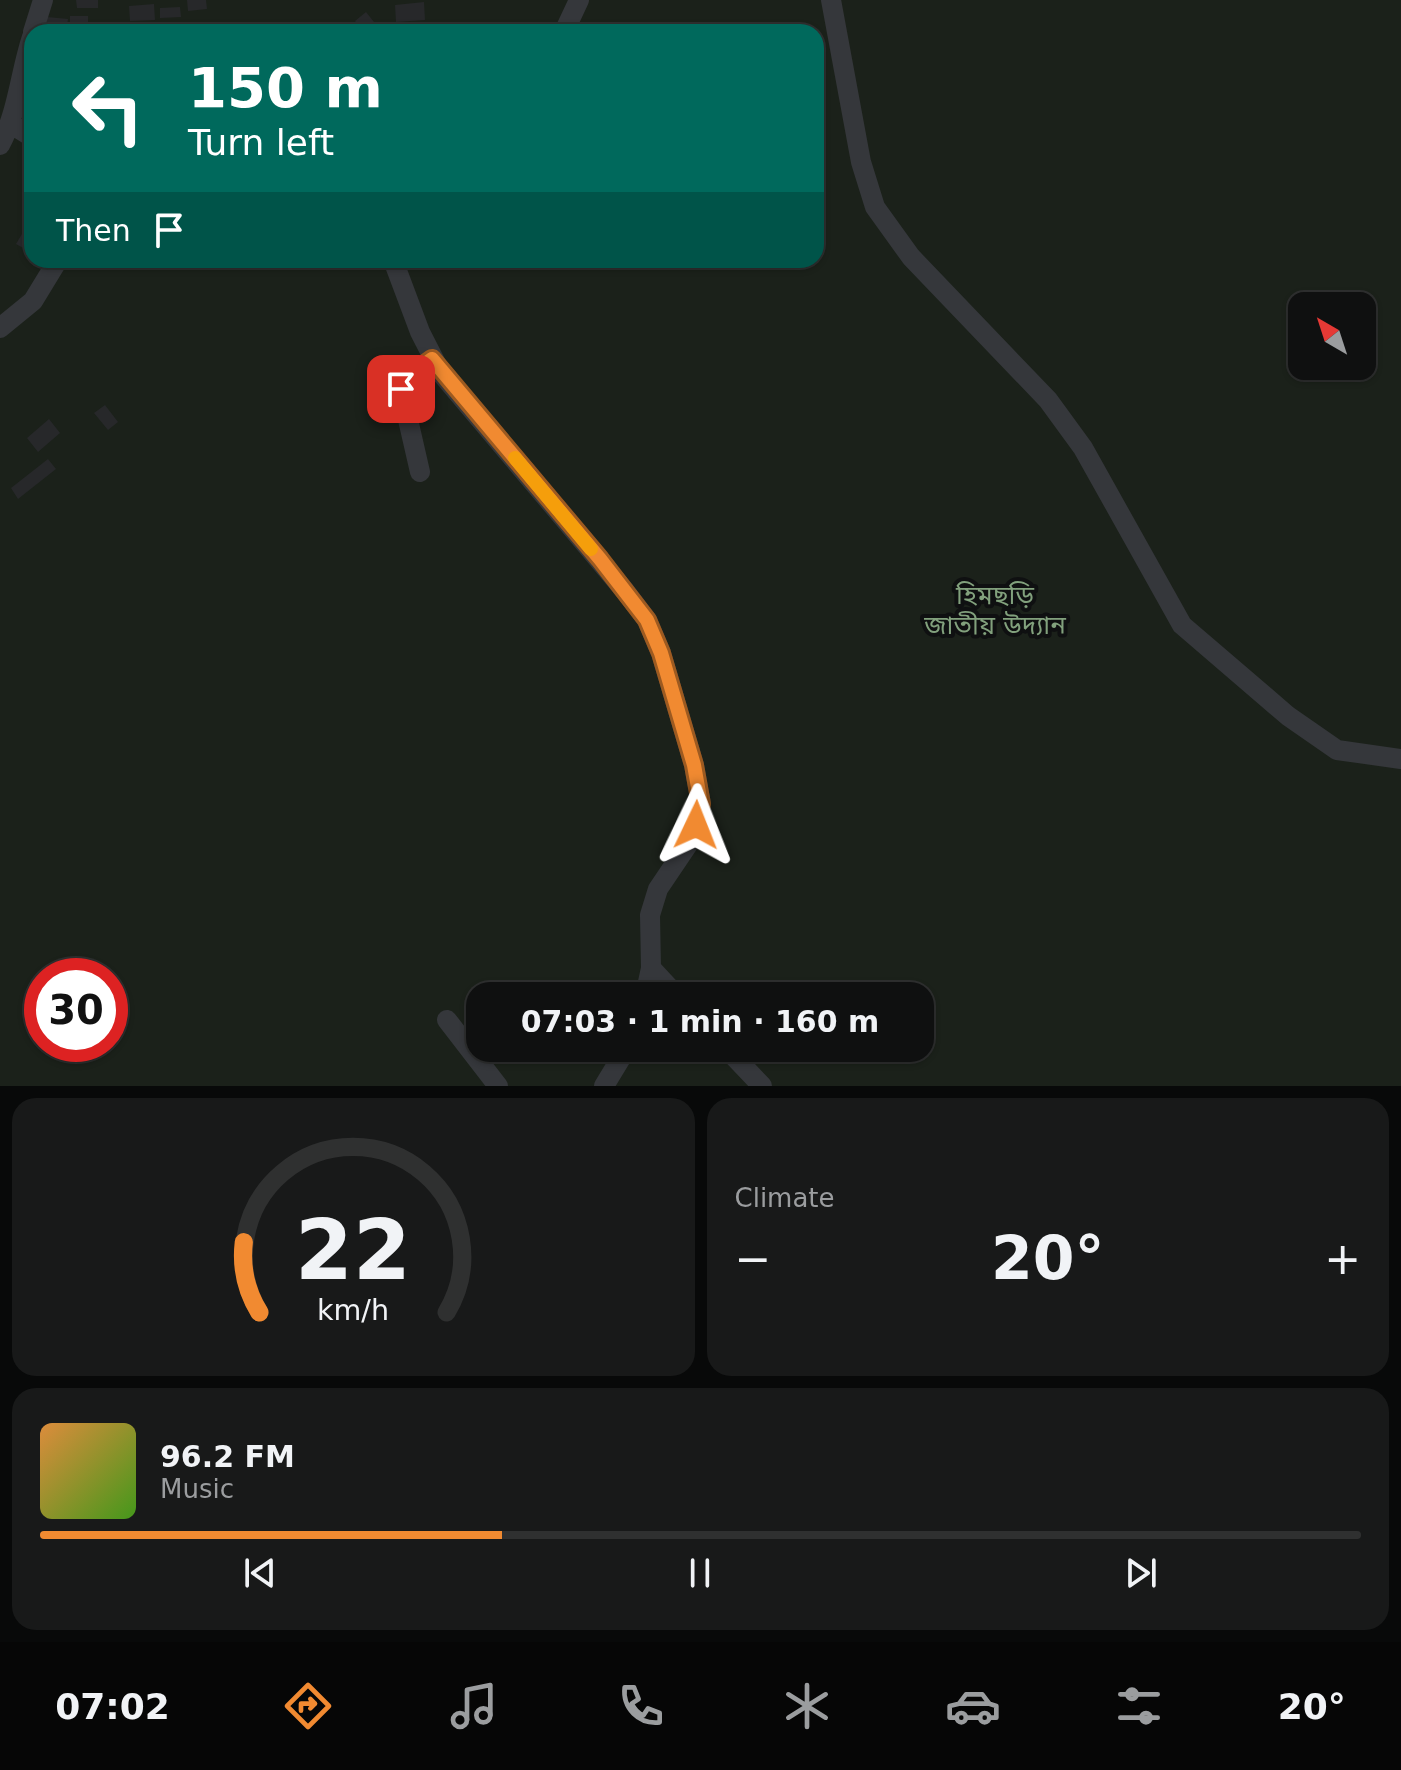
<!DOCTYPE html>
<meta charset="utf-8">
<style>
:root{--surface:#0f1010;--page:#181919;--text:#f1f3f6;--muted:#9b9d9f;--line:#2f3030;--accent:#f18a31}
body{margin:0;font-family:"DejaVu Sans","Noto Sans Bengali",sans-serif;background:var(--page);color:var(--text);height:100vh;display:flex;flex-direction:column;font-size:30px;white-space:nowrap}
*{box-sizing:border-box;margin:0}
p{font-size:26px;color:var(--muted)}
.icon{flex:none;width:44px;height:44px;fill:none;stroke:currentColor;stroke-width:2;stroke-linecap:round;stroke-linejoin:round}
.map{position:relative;height:1086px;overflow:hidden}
.panel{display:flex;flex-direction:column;gap:12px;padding:12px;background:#080909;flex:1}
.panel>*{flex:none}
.hud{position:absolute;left:24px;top:24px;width:800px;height:244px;border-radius:24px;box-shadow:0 2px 6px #0004,0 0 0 2px var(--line);background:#00695c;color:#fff;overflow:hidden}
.needle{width:52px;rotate:321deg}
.fabs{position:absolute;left:1288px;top:292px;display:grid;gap:16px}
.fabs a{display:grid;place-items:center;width:88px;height:88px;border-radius:16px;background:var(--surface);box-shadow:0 2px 6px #0004,0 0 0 2px var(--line);font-size:40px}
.speed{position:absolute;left:24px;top:958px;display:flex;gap:16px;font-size:40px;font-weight:700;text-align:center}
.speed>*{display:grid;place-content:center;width:104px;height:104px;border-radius:50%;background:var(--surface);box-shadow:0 2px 6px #0004,0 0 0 2px var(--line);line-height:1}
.speed .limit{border:12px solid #d22;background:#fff;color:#111}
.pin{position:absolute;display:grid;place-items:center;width:68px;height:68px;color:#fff;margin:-34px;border-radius:16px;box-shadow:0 4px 12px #0006}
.me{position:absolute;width:88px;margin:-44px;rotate:2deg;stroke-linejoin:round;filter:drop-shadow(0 0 6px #0008)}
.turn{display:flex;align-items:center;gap:28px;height:168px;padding:0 32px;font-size:36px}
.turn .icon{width:104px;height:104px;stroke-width:2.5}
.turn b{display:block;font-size:56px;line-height:68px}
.then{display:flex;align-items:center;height:76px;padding:0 32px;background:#0003;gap:16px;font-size:30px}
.big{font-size:60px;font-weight:600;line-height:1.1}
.panel .tile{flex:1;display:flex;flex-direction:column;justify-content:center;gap:12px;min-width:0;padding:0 28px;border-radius:24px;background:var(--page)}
.panel .dial{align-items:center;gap:0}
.dial svg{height:208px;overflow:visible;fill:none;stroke:var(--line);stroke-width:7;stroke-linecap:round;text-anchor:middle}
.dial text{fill:var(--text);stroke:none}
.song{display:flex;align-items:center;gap:24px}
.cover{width:96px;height:96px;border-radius:12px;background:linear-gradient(135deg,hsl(30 70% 55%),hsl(100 70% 35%))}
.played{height:8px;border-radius:4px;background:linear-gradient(90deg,var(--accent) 35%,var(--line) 35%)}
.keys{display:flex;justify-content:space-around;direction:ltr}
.heat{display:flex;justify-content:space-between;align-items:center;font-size:44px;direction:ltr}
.panel .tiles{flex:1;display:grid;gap:12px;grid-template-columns:1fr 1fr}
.tile:last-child{grid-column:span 2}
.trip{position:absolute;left:466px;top:982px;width:468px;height:80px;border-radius:24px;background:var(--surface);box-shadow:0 2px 6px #0004,0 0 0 2px var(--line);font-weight:600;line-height:80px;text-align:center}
.menu{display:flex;height:128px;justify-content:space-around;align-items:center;background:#060606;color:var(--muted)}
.menu .icon{width:56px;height:56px}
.menu .current{color:var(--accent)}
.menu b{font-size:36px;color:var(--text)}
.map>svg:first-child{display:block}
.green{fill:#1b211a;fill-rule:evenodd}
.building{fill:#27282a}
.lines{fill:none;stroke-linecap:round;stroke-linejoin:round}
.street{stroke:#35373b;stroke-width:20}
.route-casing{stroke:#9d5a20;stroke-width:20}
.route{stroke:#f18a31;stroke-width:14}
.slow{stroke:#f59e0b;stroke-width:14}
.labels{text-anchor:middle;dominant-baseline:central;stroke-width:8;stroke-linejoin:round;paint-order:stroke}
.park-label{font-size:26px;fill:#82a17d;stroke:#0f1011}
</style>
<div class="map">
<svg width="1401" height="1086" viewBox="0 0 1401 1086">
<rect width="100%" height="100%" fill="#141516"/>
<path class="green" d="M0,0h1401v1086h-1401zM32,32h784v228h-784zM1302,306h60v60h-60zM42,976h68v68h-68zM480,996h440v52h-440z"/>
<path class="building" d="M76,0h22v8h-21z
M187,0h19l1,9 -19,2z
M424,2l1,18 -29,2 -1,-17z
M154,4l1,16 -25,1 -1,-15z
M180,7l1,10 -21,1v-10z
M366,12l16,20h-19l-8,-11z
M70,16h18v11l-18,-1z
M47,17l21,2 -2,13 -21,-1z
M32,217v36l-16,-9z
M105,405l13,17 -10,8 -14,-17z
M49,419l11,14 -22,19 -11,-14z
M48,459l8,10 -38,30 -7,-11z"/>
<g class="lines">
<path class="street" d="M831,0l30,162 14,45 36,50 137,143 35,48 99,177 106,91 49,34 64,9
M33,32l10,-32
M564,32l15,-32
M11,124l21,13
M0,145c18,-33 20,-72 32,-108
M393,260l27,72 21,41 184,218 22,29 14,33 33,112 7,39 -5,21 -9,21 -29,43 -8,26 1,53 -6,28
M0,328l33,-27 25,-41
M420,472l-19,-83 3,-10 28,-20
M651,968l26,28
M447,1020l51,66
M726,1048l36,38
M604,1086l23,-38"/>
</g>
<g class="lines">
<g class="route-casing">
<path id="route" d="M401,389l3,-10 28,-20 168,200 47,61 14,33 33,112 7,39 -5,21"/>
</g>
<use href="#route" class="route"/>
<path class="slow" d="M515,458l76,91"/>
</g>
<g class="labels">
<g class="park-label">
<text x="995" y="595">হিমছড়ি<tspan x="995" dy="30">জাতীয় উদ্যান</tspan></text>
</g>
</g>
</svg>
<div class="fabs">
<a><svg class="needle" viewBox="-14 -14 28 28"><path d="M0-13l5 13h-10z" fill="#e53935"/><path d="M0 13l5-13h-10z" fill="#9b9d9f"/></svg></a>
</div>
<div class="speed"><div class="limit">30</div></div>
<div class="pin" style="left:401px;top:389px;background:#d93025"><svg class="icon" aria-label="arrive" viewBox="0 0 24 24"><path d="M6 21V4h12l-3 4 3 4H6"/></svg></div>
<svg class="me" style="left:696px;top:825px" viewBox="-20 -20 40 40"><path d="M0-17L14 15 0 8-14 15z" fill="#f18a31" stroke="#fff" stroke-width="4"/></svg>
<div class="trip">07:03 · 1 min · 160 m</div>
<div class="hud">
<div class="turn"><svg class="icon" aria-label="left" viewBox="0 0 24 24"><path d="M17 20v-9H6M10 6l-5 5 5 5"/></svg><div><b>150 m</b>Turn left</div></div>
<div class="then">Then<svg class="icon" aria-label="arrive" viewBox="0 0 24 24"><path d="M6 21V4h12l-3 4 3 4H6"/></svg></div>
</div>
</div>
<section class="panel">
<div class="tiles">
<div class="tile dial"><svg viewBox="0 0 100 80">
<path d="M14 69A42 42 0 1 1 86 69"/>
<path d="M14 69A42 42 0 0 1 8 42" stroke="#f18a31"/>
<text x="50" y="56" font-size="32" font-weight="700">22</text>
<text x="50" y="72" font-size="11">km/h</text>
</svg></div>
<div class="tile"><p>Climate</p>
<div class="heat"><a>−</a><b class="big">20°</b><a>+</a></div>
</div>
<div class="tile">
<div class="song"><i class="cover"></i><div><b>96.2 FM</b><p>Music</p></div></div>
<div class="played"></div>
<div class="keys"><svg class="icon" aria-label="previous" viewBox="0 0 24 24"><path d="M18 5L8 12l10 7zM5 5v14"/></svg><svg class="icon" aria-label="pause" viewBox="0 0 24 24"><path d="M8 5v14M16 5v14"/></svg><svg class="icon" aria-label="next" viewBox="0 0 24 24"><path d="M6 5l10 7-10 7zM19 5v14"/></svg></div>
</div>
</div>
</section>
<nav class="menu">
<b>07:02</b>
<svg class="icon current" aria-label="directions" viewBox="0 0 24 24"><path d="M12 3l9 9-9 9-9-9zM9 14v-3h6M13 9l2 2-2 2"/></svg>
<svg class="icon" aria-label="music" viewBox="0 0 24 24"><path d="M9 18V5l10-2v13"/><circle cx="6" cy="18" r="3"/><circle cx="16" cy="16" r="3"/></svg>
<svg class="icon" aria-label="phone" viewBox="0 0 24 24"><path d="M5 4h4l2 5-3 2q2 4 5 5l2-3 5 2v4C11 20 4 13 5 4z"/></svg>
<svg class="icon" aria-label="climate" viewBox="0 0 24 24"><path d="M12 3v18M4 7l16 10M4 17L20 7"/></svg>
<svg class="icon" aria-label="car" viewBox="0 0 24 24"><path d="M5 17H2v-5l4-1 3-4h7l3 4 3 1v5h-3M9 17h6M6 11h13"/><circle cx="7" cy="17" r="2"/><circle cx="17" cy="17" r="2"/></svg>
<svg class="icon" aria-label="filters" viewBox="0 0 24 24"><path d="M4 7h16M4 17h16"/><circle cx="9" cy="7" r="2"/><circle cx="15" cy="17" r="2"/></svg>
<b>20°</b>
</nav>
